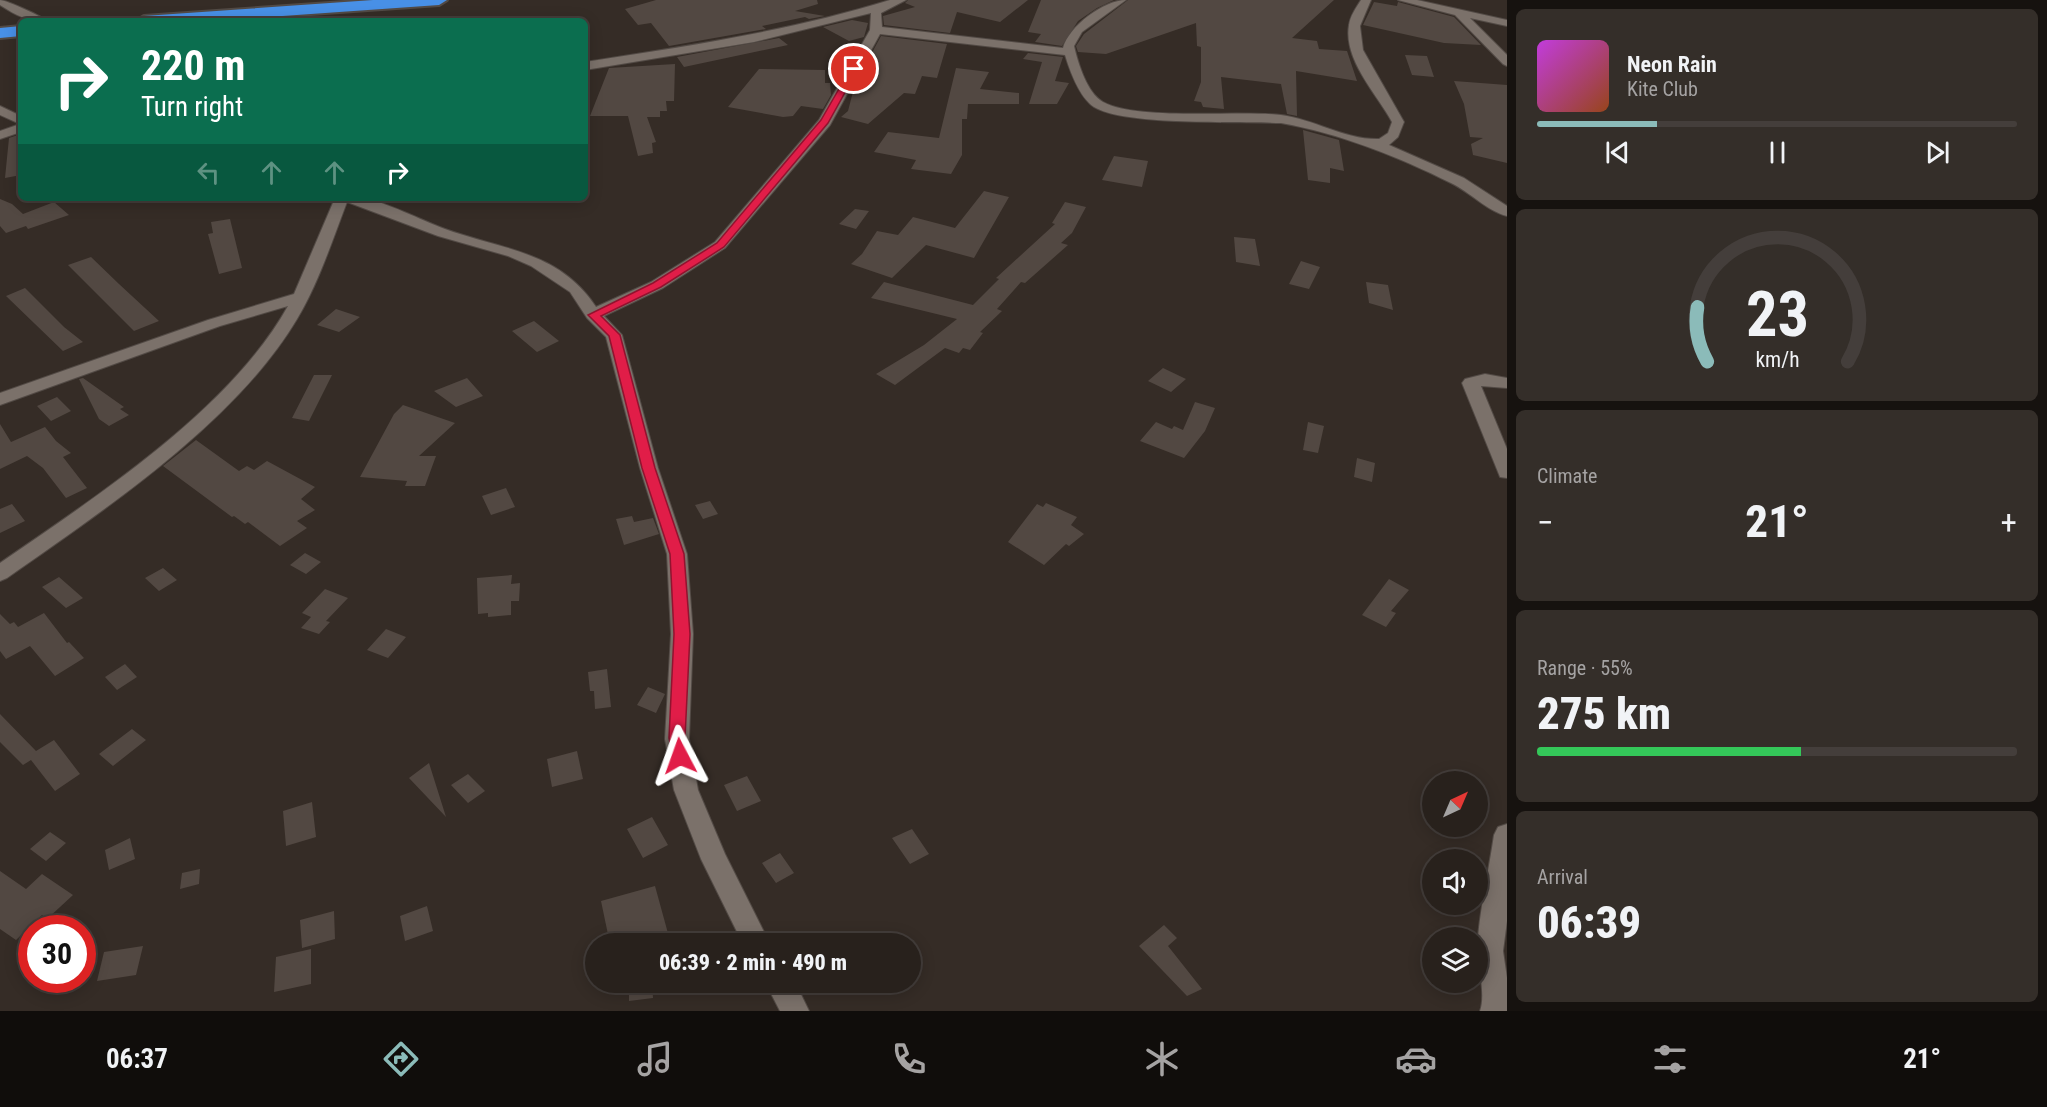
<!DOCTYPE html>
<meta charset="utf-8">
<style>
:root{--surface:#28211c;--page:#342e29;--text:#f1f3f6;--muted:#a5a3a3;--line:#443e3b;--accent:#8bbbb9}
body{margin:0;font-family:"Roboto Condensed",sans-serif;background:var(--page);color:var(--text);height:100vh;display:flex;flex-direction:column;font-size:22px;white-space:nowrap}
*{box-sizing:border-box;margin:0}
p{font-size:20px;color:var(--muted)}
.icon{flex:none;width:33px;height:33px;fill:none;stroke:currentColor;stroke-width:2;stroke-linecap:round;stroke-linejoin:round}
.map{position:relative;flex:1;overflow:hidden}
.drawer{display:flex;flex-direction:column;gap:9px;padding:9px;background:#16120f;width:540px}
.drawer>*{flex:none}
.banner{position:absolute;left:18px;top:18px;width:570px;height:183px;border-radius:9px;box-shadow:0 3px 15px #0003,0 0 0 2px var(--line);background:#0b6e4f;color:#fff;overflow:hidden}
.needle{width:39px;rotate:44deg}
.controls{position:absolute;left:1422px;top:771px;display:grid;gap:12px}
.controls a{display:grid;place-items:center;width:66px;height:66px;border-radius:50%;background:var(--surface);box-shadow:0 3px 15px #0003,0 0 0 2px var(--line);font-size:30px}
.speed{position:absolute;left:18px;top:915px;display:flex;gap:12px;font-size:30px;font-weight:700;text-align:center}
.speed>*{display:grid;place-content:center;width:78px;height:78px;border-radius:50%;background:var(--surface);box-shadow:0 3px 15px #0003,0 0 0 2px var(--line);line-height:1}
.speed .limit{border:9px solid #d22;background:#fff;color:#111}
.pin{position:absolute;display:grid;place-items:center;width:51px;height:51px;color:#fff;margin:-26px;border:3px solid #fff;border-radius:50%;box-shadow:0 2px 6px #0007}
.me{position:absolute;width:66px;margin:-33px;rotate:356deg;stroke-linejoin:round;filter:drop-shadow(0 0 4px #0008)}
.turn{display:flex;align-items:center;gap:21px;height:126px;padding:0 24px;font-size:27px}
.turn .icon{width:78px;height:78px;stroke-width:2.5}
.turn b{display:block;font-size:42px;line-height:51px}
.lanes{display:flex;align-items:center;height:57px;padding:0 24px;background:#0003;justify-content:center;gap:30px;direction:ltr}
.lanes .off{opacity:.35}
.big{font-size:45px;font-weight:800;line-height:1.1}
.drawer .card{flex:1;display:flex;flex-direction:column;justify-content:center;gap:9px;min-width:0;padding:0 21px;border-radius:9px;background:var(--page)}
.drawer .dial{align-items:center;gap:0}
.dial svg{height:156px;overflow:visible;fill:none;stroke:var(--line);stroke-width:7;stroke-linecap:round;text-anchor:middle}
.dial text{fill:var(--text);stroke:none}
.song{display:flex;align-items:center;gap:18px}
.cover{width:72px;height:72px;border-radius:9px;background:linear-gradient(135deg,hsl(290 70% 55%),hsl(20 70% 35%))}
.played{height:6px;border-radius:3px;background:linear-gradient(90deg,var(--accent) 25%,var(--line) 25%)}
.keys{display:flex;justify-content:space-around;direction:ltr}
.heat{display:flex;justify-content:space-between;align-items:center;font-size:33px;direction:ltr}
.charge{height:9px;border-radius:4px;background:linear-gradient(90deg,#34c759 55%,var(--line) 0)}
.trip{position:absolute;left:585px;top:933px;width:336px;height:60px;border-radius:30px;background:var(--surface);box-shadow:0 3px 15px #0003,0 0 0 2px var(--line);font-weight:800;line-height:60px;text-align:center}
.menu{display:flex;height:96px;justify-content:space-around;align-items:center;background:#100d0b;color:var(--muted)}
.menu .icon{width:42px;height:42px}
.menu .on{color:var(--accent)}
.menu b{font-size:27px;color:var(--text)}
main{display:flex;flex:1;min-height:0}
.map>svg:first-child{display:block}
.building{fill:#524842}
.lines{fill:none;stroke-linecap:round;stroke-linejoin:round}
.minor-casing{stroke:#524a45;stroke-width:2}
.highway-casing{stroke:#524a45;stroke-width:4}
.minor{fill:#7b716a;fill-rule:evenodd}
.highway{fill:#4890e7;fill-rule:evenodd}
.route{fill:#e11d48;stroke:#92132f;stroke-width:1.5}
</style>
<main>
<div class="map">
<svg width="1507" height="1011" viewBox="0 0 1507 1011">
<rect width="100%" height="100%" fill="#352c26"/>
<path class="building" d="M656,0h161l1,4 -23,7 30,5 -16,3 -4,-2 -43,9 4,3 -97,17 -18,-23 -13,2 -13,-16z
M908,0h120l-28,22 -43,-10 -7,21 -66,-8 -1,-9 32,-9 -10,-4z
M1041,0h73l-17,8 -19,13 -16,25 -27,-4 6,-8 -13,-2z
M1128,0h206l-42,38 25,3 2,8 28,2 10,30 -61,-10 1,45 -10,-2 -6,-30 -60,-7 3,32 -21,-2 -2,-5 -7,-1 7,-19v-35l-4,-1 -1,-23 -90,31 -28,-2 -2,-6 8,-12z
M1374,2l23,4 1,-4 56,15 27,28 -37,-2 -81,-18z
M852,20l16,3 -4,14 -15,4 -26,-14z
M881,36l66,8 -10,34 -15,-2 -7,18 -11,-1 -36,31 -27,-7 7,-6 7,-27z
M779,38l9,7 -104,22 -7,-10z
M1028,53l35,4 -8,24 14,2 -12,21h-28l13,-42 -19,-3z
M1405,55l22,1 7,21 -22,-2z
M675,64l-1,37h-8l1,10h-7v6h-13l9,25 -4,1 1,10 -15,3 -10,-40h-38l19,-48z
M956,68l33,4 -9,17 39,4v11h-51l-1,15h-5v36l-11,19 -40,-5 5,-9 -42,-8 14,-20 51,6z
M759,69l66,1v13h5l1,12 -8,14 -22,-3 -8,10 -10,1 -55,-10z
M1454,81l53,4v78l-34,-8 -2,-11 12,-6 -13,-1 -6,-33z
M1303,130l36,10 5,31 -14,-3v15l-22,-3z
M21,134v41l-16,3 4,-40z
M1114,156l34,5 -6,26 -40,-7z
M984,191l25,6 -35,61 -48,-13 -34,33 -41,-14 11,-10 15,-23 21,4 15,-18 42,11z
M0,199l12,5 11,10 31,-12 15,13 -41,14 -2,-3 -20,7 -6,-7z
M1065,202l21,5 -14,26 -11,10 7,2 -43,38 -4,-1 -24,27 5,2 -22,21 3,1 -13,17 -7,-2 -4,5 -14,-5 -50,37 -19,-11 48,-29 33,-26 -86,-21 13,-16 89,23 26,-26 -3,-1 59,-54 -3,-1z
M855,209l14,2 -13,18 -17,-5z
M230,219l12,49 -23,6 -11,-40 5,-1 -2,-11z
M1234,237l21,2 5,27 -24,-4z
M91,257l28,27 40,37 -25,10 -66,-66z
M1301,261l19,6 -11,22 -20,-5z
M1366,282l22,3 5,25 -24,-7z
M25,288l39,39 19,15 -20,9 -57,-55z
M336,309l24,8 -21,15 -22,-7z
M534,321l25,20 -22,11 -25,-21z
M1163,368l23,11 -15,13 -23,-11z
M314,375h18l-23,46 -17,-3z
M83,378l41,29 -4,2 9,6 -20,11 -10,-7 -20,-40z
M467,378l16,18 -27,11 -22,-16z
M57,397l14,14 -20,10 -14,-15z
M1195,402l20,6 -10,23 -21,27 -44,-17 16,-19 16,7 2,-3 9,4z
M403,405l52,18 -36,33h17l-11,30h-20l2,-5 -47,-4 34,-63z
M1308,422l16,4 -6,27 -15,-3z
M0,424l11,18 34,-15 11,14 15,12 -8,4 24,31 -21,10 -23,-30 -16,-12 -27,13z
M196,440l43,31 8,-5 7,4 13,-9 48,26 -14,12 14,11 -18,11 10,7 -27,18 -32,-24 -3,2 -11,-8 -2,1 -69,-51z
M1357,458l18,5 -3,19 -18,-5z
M506,488l9,19 -24,8 -9,-19z
M710,501l8,13 -15,5 -8,-14z
M1046,503l31,14 -6,8 13,9 -15,12 -3,-2 -22,21 -36,-23 29,-38 6,3z
M12,504l13,17 -25,12v-24z
M632,516l2,6 19,-4 6,16 -35,11 -8,-26z
M305,553l16,9 -15,12 -16,-9z
M163,568l14,12 -18,11 -14,-13z
M512,575l-1,9 9,-1 -1,18h-8v14l-23,2v-4l-10,1 -1,-36z
M59,577l24,21 -17,10 -24,-21z
M1389,579l20,11 -18,21 5,2 -10,14 -24,-12z
M325,589l23,9 -22,23 4,1 -11,12 -18,-6 10,-11 -9,-4z
M44,613l23,30 2,-1 15,16 -29,18 -25,-30 -24,13 -6,-8v-37l10,10 4,-2 4,5z
M386,629l20,8 -18,21 -21,-8z
M125,664l12,13 -20,13 -12,-13z
M607,669l4,38 -16,2 -1,-18h-4l-2,-19z
M648,687l17,7 -9,19 -19,-8z
M0,714l36,37 18,-11 26,34 -25,17 -24,-31 -8,5 -23,-23z
M132,729l14,11 -33,26 -14,-12z
M577,751l6,28 -31,8 -5,-28z
M429,763l17,54 -37,-39z
M468,774l17,17 -17,12 -17,-18z
M747,776l14,25 -24,10 -13,-26z
M312,802l4,35 -30,9 -3,-35z
M652,817l16,28 -25,13 -16,-29z
M912,829l17,25 -19,10 -18,-26z
M50,832l16,11 -20,18 -16,-12z
M130,838l5,21 -26,11 -4,-20z
M780,853l14,20 -18,10 -14,-20z
M200,869l-1,15 -19,5 2,-16z
M0,871l26,18 16,-15 31,21 -26,24 -5,-4 -26,25 -16,-11z
M655,886l14,51 -21,7h-38l-9,-43z
M427,906l6,25 -28,10 -5,-25z
M334,911l1,28 -33,9 -2,-28z
M1164,925l13,13 -9,8 34,43 -15,7 -48,-50z
M143,946l-7,29 -39,6 7,-29z
M311,949v35l-37,8 2,-35z
M629,982h23l1,16 -24,3z"/>
<g class="lines">
<g class="minor-casing">
<path id="minor" d="M0,0c6,0 43,17 47,21 -20,0 -30,-5 -47,-16z
M890,0h16l-25,13 1,14 181,21c6,-22 41,-48 63,-48l-44,32 -8,14c4,17 13,47 29,56 35,19 135,8 178,13 33,4 64,25 98,24l9,-6 4,-11c-15,-28 -49,-62 -43,-97 1,-9 7,-17 12,-25h10l-11,26 3,24 41,72 -6,15 -9,8 75,33 43,28v10c-20,-5 -37,-24 -56,-33 -52,-26 -113,-50 -170,-60 -41,-2 -156,3 -187,-16 -15,-10 -24,-36 -29,-52l-185,-21 -50,91 -105,123 -62,40 -59,28 18,19 36,133 29,86 6,80 -4,105 9,51 27,64 45,90h-27l-42,-85 -27,-69 -9,-51 6,-105 -4,-80 -27,-86 -34,-131 -19,-19 -17,-26 -39,-26 -23,-10 -70,-20 -91,-34c-15,39 -28,80 -50,117 -62,104 -192,190 -290,259l-7,3v-18c97,-67 230,-153 288,-257l-68,20 -220,79v-12l208,-73 86,-26 41,-96c9,0 19,-1 28,0 23,4 58,22 82,31 58,21 114,22 151,78l55,-25 64,-40 104,-122 51,-90 1,-17 -117,29 -169,28v-8c103,-16 205,-31 305,-62z
M1398,0h19l90,20v6l-37,-8 37,37v11l-4,-2 -48,-49z
M0,106l21,10v16l-21,7v-8l20,-7 -20,-9z
M1485,374l22,4v10l-26,-2 26,63v29l-7,-1 -2,-5 -36,-89 3,-4z
M1507,824v97l-4,30 4,27v33h-27c7,-19 -5,-52 -2,-74 3,-34 11,-68 16,-102l4,-8z
M765,982h30l14,29h-29z"/>
</g>
<g class="highway-casing">
<path id="highway" d="M373,0h74l-8,5 -228,16h-75l8,-5z
M21,26v10l-21,2v-10z"/>
</g>
<use href="#minor" class="minor"/>
<use href="#highway" class="highway"/>
</g>
<path class="route" d="M851,68l7,1 -30,54 -104,124 -63,40 -60,29 19,19 35,133 29,86 6,80 -5,104 3,18 -2,5h-12l-5,-23 5,-104 -4,-80 -28,-86 -33,-132 -21,-21 65,-32 64,-40 104,-123z"/>
</svg>
<div class="controls">
<a><svg class="needle" viewBox="-14 -14 28 28"><path d="M0-13l5 13h-10z" fill="#e53935"/><path d="M0 13l5-13h-10z" fill="#a5a3a3"/></svg></a>
<a><svg class="icon" aria-label="sound" viewBox="0 0 24 24"><path d="M4 9h4l5-4v14l-5-4H4zM17 9q2 3 0 6"/></svg></a>
<a><svg class="icon" aria-label="layers" viewBox="0 0 24 24"><path d="M12 4l9 5-9 5-9-5zM3 14l9 5 9-5"/></svg></a>
</div>
<div class="speed"><div class="limit">30</div></div>
<div class="pin" style="left:854px;top:69px;background:#d93025"><svg class="icon" aria-label="arrive" viewBox="0 0 24 24"><path d="M6 21V4h12l-3 4 3 4H6"/></svg></div>
<svg class="me" style="left:680px;top:756px" viewBox="-20 -20 40 40"><path d="M0-17L14 15 0 8-14 15z" fill="#e11d48" stroke="#fff" stroke-width="4"/></svg>
<div class="trip">06:39 · 2 min · 490 m</div>
<div class="banner">
<div class="turn"><svg class="icon" aria-label="right" viewBox="0 0 24 24"><path d="M7 20v-9h11M14 6l5 5-5 5"/></svg><div><b>220 m</b>Turn right</div></div>
<div class="lanes"><svg class="icon off" aria-label="left" viewBox="0 0 24 24"><path d="M17 20v-9H6M10 6l-5 5 5 5"/></svg><svg class="icon off" aria-label="ahead" viewBox="0 0 24 24"><path d="M12 20V5M6 11l6-6 6 6"/></svg><svg class="icon off" aria-label="ahead" viewBox="0 0 24 24"><path d="M12 20V5M6 11l6-6 6 6"/></svg><svg class="icon" aria-label="right" viewBox="0 0 24 24"><path d="M7 20v-9h11M14 6l5 5-5 5"/></svg></div>
</div>
</div>
<section class="drawer">
<div class="card">
<div class="song"><i class="cover"></i><div><b>Neon Rain</b><p>Kite Club</p></div></div>
<div class="played"></div>
<div class="keys"><svg class="icon" aria-label="previous" viewBox="0 0 24 24"><path d="M18 5L8 12l10 7zM5 5v14"/></svg><svg class="icon" aria-label="pause" viewBox="0 0 24 24"><path d="M8 5v14M16 5v14"/></svg><svg class="icon" aria-label="next" viewBox="0 0 24 24"><path d="M6 5l10 7-10 7zM19 5v14"/></svg></div>
</div>
<div class="card dial"><svg viewBox="0 0 100 80">
<path d="M14 69A42 42 0 1 1 86 69"/>
<path d="M14 69A42 42 0 0 1 9 41" stroke="#8bbbb9"/>
<text x="50" y="56" font-size="32" font-weight="700">23</text>
<text x="50" y="72" font-size="11">km/h</text>
</svg></div>
<div class="card"><p>Climate</p>
<div class="heat"><a>−</a><b class="big">21°</b><a>+</a></div>
</div>
<div class="card"><p>Range · 55%</p><b class="big">275 km</b><div class="charge"></div></div>
<div class="card"><p>Arrival</p><b class="big">06:39</b></div>
</section>
</main>
<nav class="menu">
<b>06:37</b>
<svg class="icon on" aria-label="directions" viewBox="0 0 24 24"><path d="M12 3l9 9-9 9-9-9zM9 14v-3h6M13 9l2 2-2 2"/></svg>
<svg class="icon" aria-label="music" viewBox="0 0 24 24"><path d="M9 18V5l10-2v13"/><circle cx="6" cy="18" r="3"/><circle cx="16" cy="16" r="3"/></svg>
<svg class="icon" aria-label="phone" viewBox="0 0 24 24"><path d="M5 4h4l2 5-3 2q2 4 5 5l2-3 5 2v4C11 20 4 13 5 4z"/></svg>
<svg class="icon" aria-label="climate" viewBox="0 0 24 24"><path d="M12 3v18M4 7l16 10M4 17L20 7"/></svg>
<svg class="icon" aria-label="car" viewBox="0 0 24 24"><path d="M5 17H2v-5l4-1 3-4h7l3 4 3 1v5h-3M9 17h6M6 11h13"/><circle cx="7" cy="17" r="2"/><circle cx="17" cy="17" r="2"/></svg>
<svg class="icon" aria-label="filters" viewBox="0 0 24 24"><path d="M4 7h16M4 17h16"/><circle cx="9" cy="7" r="2"/><circle cx="15" cy="17" r="2"/></svg>
<b>21°</b>
</nav>
